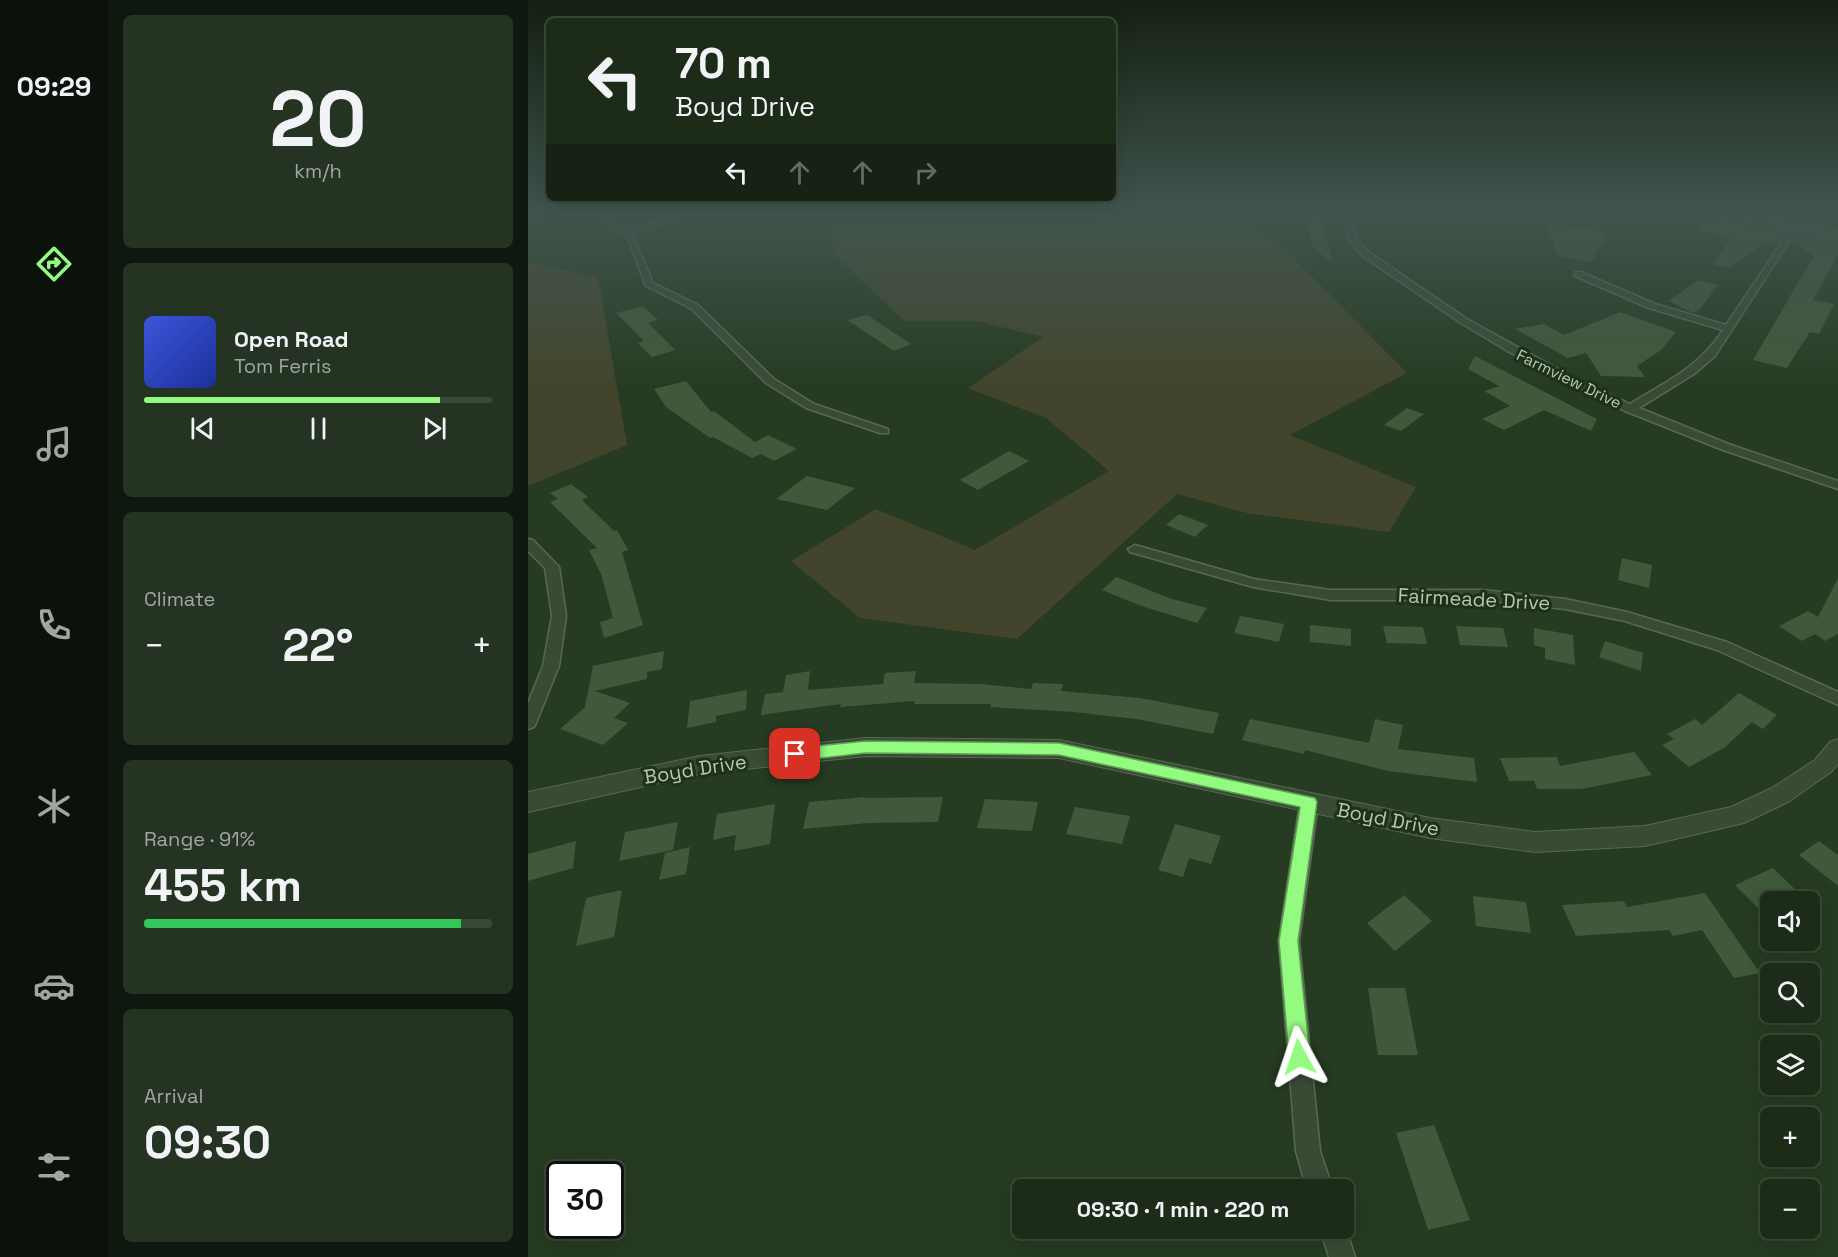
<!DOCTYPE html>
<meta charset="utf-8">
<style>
:root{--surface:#1c2c19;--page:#253422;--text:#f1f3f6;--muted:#a0a7a2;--line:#3a4838;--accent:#94fb81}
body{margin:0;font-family:"Space Grotesk",sans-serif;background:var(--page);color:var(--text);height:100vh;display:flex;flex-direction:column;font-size:22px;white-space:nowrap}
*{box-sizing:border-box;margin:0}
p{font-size:20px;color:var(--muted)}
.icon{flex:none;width:33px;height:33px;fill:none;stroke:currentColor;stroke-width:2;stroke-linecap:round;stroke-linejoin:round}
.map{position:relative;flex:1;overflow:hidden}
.drawer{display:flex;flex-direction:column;gap:15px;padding:15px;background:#0f180e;width:420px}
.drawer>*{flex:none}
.hud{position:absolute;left:18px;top:18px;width:570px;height:183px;border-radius:9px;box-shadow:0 6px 24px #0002,0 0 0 2px var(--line);background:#1c2c19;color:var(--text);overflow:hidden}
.controls{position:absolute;left:1232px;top:891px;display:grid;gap:12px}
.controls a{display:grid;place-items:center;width:60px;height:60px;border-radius:9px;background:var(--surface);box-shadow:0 6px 24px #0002,0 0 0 2px var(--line);font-size:30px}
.speed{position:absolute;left:18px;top:1161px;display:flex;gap:12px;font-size:30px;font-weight:700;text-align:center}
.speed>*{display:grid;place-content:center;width:78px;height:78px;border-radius:50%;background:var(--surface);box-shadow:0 6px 24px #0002,0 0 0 2px var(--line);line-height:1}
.speed .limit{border:3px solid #111;border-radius:9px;background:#fff;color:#111}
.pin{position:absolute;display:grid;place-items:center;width:51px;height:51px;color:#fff;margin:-26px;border-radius:12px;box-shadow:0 3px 9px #0006}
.me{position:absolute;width:66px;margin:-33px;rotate:355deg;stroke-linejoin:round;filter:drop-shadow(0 0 4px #0008)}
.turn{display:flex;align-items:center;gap:21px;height:126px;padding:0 30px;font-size:27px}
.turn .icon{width:78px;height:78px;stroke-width:2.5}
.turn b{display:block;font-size:42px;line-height:51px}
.lanes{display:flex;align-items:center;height:57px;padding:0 30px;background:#0003;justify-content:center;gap:30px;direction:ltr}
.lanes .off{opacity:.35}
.big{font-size:45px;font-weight:600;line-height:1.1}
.drawer .tile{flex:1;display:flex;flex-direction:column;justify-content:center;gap:9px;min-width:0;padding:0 21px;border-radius:9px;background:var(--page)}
.drawer .dial{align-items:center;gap:0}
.dial b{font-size:78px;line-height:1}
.song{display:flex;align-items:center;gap:18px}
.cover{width:72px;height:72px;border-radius:9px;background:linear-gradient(135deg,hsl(230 70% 55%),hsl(230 70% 35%))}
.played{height:6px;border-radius:3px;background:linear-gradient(90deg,var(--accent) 85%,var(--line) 85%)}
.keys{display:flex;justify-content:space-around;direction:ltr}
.heat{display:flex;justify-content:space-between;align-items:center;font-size:33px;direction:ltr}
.charge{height:9px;border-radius:4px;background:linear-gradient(90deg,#34c759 91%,var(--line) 0)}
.trip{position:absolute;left:484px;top:1179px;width:342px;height:60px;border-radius:9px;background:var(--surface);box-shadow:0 6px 24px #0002,0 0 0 2px var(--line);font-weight:600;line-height:60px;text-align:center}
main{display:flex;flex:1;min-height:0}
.dock{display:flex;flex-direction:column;width:108px;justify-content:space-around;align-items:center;background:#0b120a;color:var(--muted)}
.dock .icon{width:42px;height:42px}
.dock .current{color:var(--accent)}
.dock b{font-size:27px;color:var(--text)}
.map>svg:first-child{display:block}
.green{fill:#42452c}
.building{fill:#40593a}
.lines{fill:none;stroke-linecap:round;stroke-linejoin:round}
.minor-casing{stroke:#576953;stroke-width:3}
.tertiary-casing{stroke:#576953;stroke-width:2}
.minor{fill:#394b35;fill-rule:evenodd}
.tertiary{fill:#394b35;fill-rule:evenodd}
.route{fill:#94fb81;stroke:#60a354;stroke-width:1.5}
.labels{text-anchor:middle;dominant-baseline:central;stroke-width:6;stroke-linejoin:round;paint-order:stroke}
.far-street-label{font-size:16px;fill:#b4c7b0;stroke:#1e301a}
.street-label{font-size:20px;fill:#b4c7b0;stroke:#1e301a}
</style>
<main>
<nav class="dock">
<b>09:29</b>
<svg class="icon current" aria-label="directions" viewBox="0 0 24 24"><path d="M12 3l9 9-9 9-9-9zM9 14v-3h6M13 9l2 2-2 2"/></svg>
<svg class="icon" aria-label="music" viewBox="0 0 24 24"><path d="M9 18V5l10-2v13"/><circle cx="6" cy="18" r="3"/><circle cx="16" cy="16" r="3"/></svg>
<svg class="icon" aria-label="phone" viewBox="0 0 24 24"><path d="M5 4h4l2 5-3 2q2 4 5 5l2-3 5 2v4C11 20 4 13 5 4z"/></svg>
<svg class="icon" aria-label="climate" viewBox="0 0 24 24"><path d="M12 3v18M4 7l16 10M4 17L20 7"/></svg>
<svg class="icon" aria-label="car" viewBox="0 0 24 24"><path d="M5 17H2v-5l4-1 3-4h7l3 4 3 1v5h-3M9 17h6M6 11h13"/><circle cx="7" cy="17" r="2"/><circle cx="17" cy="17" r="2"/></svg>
<svg class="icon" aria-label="filters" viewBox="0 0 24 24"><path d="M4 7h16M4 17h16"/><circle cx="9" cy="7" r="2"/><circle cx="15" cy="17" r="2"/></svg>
</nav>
<section class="drawer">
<div class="tile dial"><b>20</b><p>km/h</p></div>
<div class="tile">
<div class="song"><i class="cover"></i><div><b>Open Road</b><p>Tom Ferris</p></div></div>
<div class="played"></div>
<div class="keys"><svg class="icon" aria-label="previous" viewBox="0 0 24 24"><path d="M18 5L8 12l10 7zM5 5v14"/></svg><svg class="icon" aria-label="pause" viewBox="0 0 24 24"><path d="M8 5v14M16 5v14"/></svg><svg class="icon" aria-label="next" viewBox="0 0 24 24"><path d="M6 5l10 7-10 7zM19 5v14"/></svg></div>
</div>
<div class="tile"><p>Climate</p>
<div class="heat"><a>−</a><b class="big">22°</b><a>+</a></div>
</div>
<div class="tile"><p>Range · 91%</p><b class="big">455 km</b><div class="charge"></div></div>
<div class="tile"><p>Arrival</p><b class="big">09:30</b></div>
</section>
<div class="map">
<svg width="1310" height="1257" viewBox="0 0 1310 1257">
<rect width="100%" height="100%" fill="#263b21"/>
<path class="green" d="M299,211h378l70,28 132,134 -117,62 126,52 -27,45 -142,-19 -70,-19 -160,145 -157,-21 -69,-57 85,-52 99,41 134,-79 -63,-53 -78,-30 75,-51 -67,-16h-72l-69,-66z
M0,262l70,15 29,168 -99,41z"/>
<path class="building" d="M780,211h13l12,52 -21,-16z
M1192,211l49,7 3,-3 66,13v12l-123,-25z
M1179,221l75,16 -3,6 -16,1 -34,24 -17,-4 19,-26 -34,-8z
M1018,225l47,2 13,10 -15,25 -33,-6z
M1265,240l45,8v7l-25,45 21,4 -15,30 -9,-2 -23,36 -34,-8 60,-103 -17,-15 -5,1z
M1170,280l20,5 -18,24 -7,4 -24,-12z
M115,306l15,14 -10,3 27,27 -23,7 -14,-14 6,-2 -28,-28z
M1092,312l56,20 -15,18 -24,16 8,11 -44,-1 -15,-23 -18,5 -53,-29 29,-5 20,11z
M339,315l44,29 -17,7 -47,-31z
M947,356l122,63 -6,12 -47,-21 -40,20 -22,-11 28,-13 -26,-15 15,-5 -31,-17z
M158,381l25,31 3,-1 41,31 13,-7 29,14 -23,12 -13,-7 -9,4 -39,-21 -3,1 -44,-31 -12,-18z
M879,408l17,6 -23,17 -17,-6z
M481,451l20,10 -51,29 -18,-10z
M279,476l48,12 -28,22 -51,-11z
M43,484l17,13 -6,3 32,31 3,-1 11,20 -6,2 21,73 -39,13 -4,-16 13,-4 -12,-44 -12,-24 8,-2 -47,-46 8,-3 -8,-6z
M651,514l29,11 -13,12 -29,-12z
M1094,558l30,7 -3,23 -31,-8z
M588,577l56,22 35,9 -10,15 -56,-17 -39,-16z
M1310,578v56l-13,7 -10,-7 -13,7 -23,-15 29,-15 10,6z
M712,616l44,8 -5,18 -45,-9z
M782,625l41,4v17l-41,-4z
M855,626l40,1 4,17 -40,-1z
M928,626l47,2 5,19 -48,-2z
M1006,628l39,7 2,30 -30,-6v-11l-11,-3z
M1077,641l38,12 -2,18 -42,-14z
M136,651l-2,18 -15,3v7l-52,12 35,12 -16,15 14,5 -25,22 -43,-16 25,-22 8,-41z
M282,671l-2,19 75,-6 2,-11 31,-2 -2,12 66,1 51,5 2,-6 30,1 -2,7 79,7 79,15 -6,21 -77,-15 -62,-7 -84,-5 1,-3h-77l1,-3 -75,6 1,-3 -80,11 4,-21 18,-2 3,-17z
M219,690l-1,20 -30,6v6l-29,6 3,-27z
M1211,693l38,22 -14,14 -11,-7 -28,26 -35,19 -27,-22 12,-6 -7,-5 28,-15 7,6z
M722,719l119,24 6,-24 28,6 -5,24 76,9 3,24 -89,-11 -83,-21 -1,4 -62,-14z
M1106,752l18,23 -70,14h-45l-3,-8h-25l-9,-23 57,-1 3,9z
M337,797v1l78,-1 -5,25 -70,1 -65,6 6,-27z
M457,799l53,3 -6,29 -55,-3z
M247,804l-5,40 -36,7 2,-16 -23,5 4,-26z
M547,807l55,9 -8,28 -56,-10z
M150,822l-5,28 -54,11 6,-29z
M647,824l46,12 -10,28 -22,-6 -6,19 -25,-7z
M48,841l-3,27 -45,13v-27z
M1291,841l19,14v31l-39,-31z
M162,847l-4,27 -27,6 6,-27z
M1245,868l35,34h-38v18l-35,-35z
M94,890l-8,47 -38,9 10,-48z
M1177,893l55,80 -26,5 -32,-48 -29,6 -4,-6 -93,6 -14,-31 62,-4 3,6z
M876,895l28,26 -37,30 -28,-28z
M945,896l53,6 5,31 -55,-7z
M840,988h37l13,67h-40z
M906,1125l36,95 -42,10 -32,-97z"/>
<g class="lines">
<g class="minor-casing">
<path id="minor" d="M63,211h8l27,17 80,-17h14l-89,20 22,52 45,22 76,74 40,25 74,25v4h-8l-74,-25 -40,-25 -74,-74 -46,-23 -19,-51z
M824,211h8l-7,13 4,15 13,14 97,66 103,57 60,28c37,-23 68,-36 93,-74l-74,-22 -74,-32v-4h6l74,32 71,21 60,-89 -115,-25h15l152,31v4l-46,-9 -77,119 -21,18 -55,34 92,37 107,36v8l-115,-39 -98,-39 -114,-58 -50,-30 -97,-66c-16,-16 -23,-25 -12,-46z
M984,211l79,3 44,-3 -44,7 -76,-4z
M0,539l5,1 26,27 7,49 -7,50 -23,57 -2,4 -6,2v-26l15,-37 9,-50 -7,-48 -17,-17z
M607,545l119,34 77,11h152l82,9 62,13 100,30 111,50v13l-121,-55 -92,-29 -60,-12 -82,-9h-152l-78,-13 -123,-35 -2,-3z
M781,796l6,2 3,5 -19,138 21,210 13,39h-26l-11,-39 -17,-210 21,-138 3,-5z
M816,1223l11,34h-26l-9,-29h24z"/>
</g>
<g class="tertiary-casing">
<path id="tertiary" d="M338,738l193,2 371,78 105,14 110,-6 86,-19 41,-19 43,-28 15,-18 8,-3v25l-7,8 -43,30 -44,21 -99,23 -110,6 -105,-14 -371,-80 -193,-2 -166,18 -172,38v-20l172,-36z"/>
</g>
<use href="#minor" class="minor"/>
<use href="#tertiary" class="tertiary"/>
</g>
<linearGradient id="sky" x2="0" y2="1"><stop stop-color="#152012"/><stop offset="0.55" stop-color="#41554e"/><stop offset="1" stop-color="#41554e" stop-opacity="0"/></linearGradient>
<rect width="1310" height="387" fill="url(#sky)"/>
<path class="route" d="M338,741l193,2 256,55 2,4 -19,139 12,116 -3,8 -8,3 -7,-3 -3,-8 -10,-116 21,-134 -241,-52 -193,-2 -71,8 -8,-7 8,-6z"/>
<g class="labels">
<g class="far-street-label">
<text transform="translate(1041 379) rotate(26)">Farmview Drive</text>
</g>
<g class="street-label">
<text transform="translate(946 599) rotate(3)">Fairmeade Drive</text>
<text transform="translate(167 769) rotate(-9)">Boyd Drive</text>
<text transform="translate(860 819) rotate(11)">Boyd Drive</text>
</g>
</g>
</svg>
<div class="controls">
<a><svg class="icon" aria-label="sound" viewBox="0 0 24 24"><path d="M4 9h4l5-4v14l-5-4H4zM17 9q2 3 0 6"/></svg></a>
<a><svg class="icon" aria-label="search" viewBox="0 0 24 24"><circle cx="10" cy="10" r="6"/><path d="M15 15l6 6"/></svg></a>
<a><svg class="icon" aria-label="layers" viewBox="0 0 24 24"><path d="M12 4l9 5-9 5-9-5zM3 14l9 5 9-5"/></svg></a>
<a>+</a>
<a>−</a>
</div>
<div class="speed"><div class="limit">30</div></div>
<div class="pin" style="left:267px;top:754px;background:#d93025"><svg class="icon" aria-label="arrive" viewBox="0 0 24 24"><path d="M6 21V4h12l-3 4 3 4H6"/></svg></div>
<svg class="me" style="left:771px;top:1057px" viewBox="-20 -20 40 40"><path d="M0-17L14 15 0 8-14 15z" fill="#94fb81" stroke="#fff" stroke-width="4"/></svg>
<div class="trip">09:30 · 1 min · 220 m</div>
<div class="hud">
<div class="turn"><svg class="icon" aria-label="left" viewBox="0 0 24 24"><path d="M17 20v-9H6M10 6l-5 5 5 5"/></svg><div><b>70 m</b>Boyd Drive</div></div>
<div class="lanes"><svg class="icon" aria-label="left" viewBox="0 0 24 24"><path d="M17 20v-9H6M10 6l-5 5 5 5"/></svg><svg class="icon off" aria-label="ahead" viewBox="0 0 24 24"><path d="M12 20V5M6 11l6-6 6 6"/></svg><svg class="icon off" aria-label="ahead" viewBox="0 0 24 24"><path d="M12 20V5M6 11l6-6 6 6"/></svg><svg class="icon off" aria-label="right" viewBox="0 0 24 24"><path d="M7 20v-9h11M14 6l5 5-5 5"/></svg></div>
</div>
</div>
</main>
